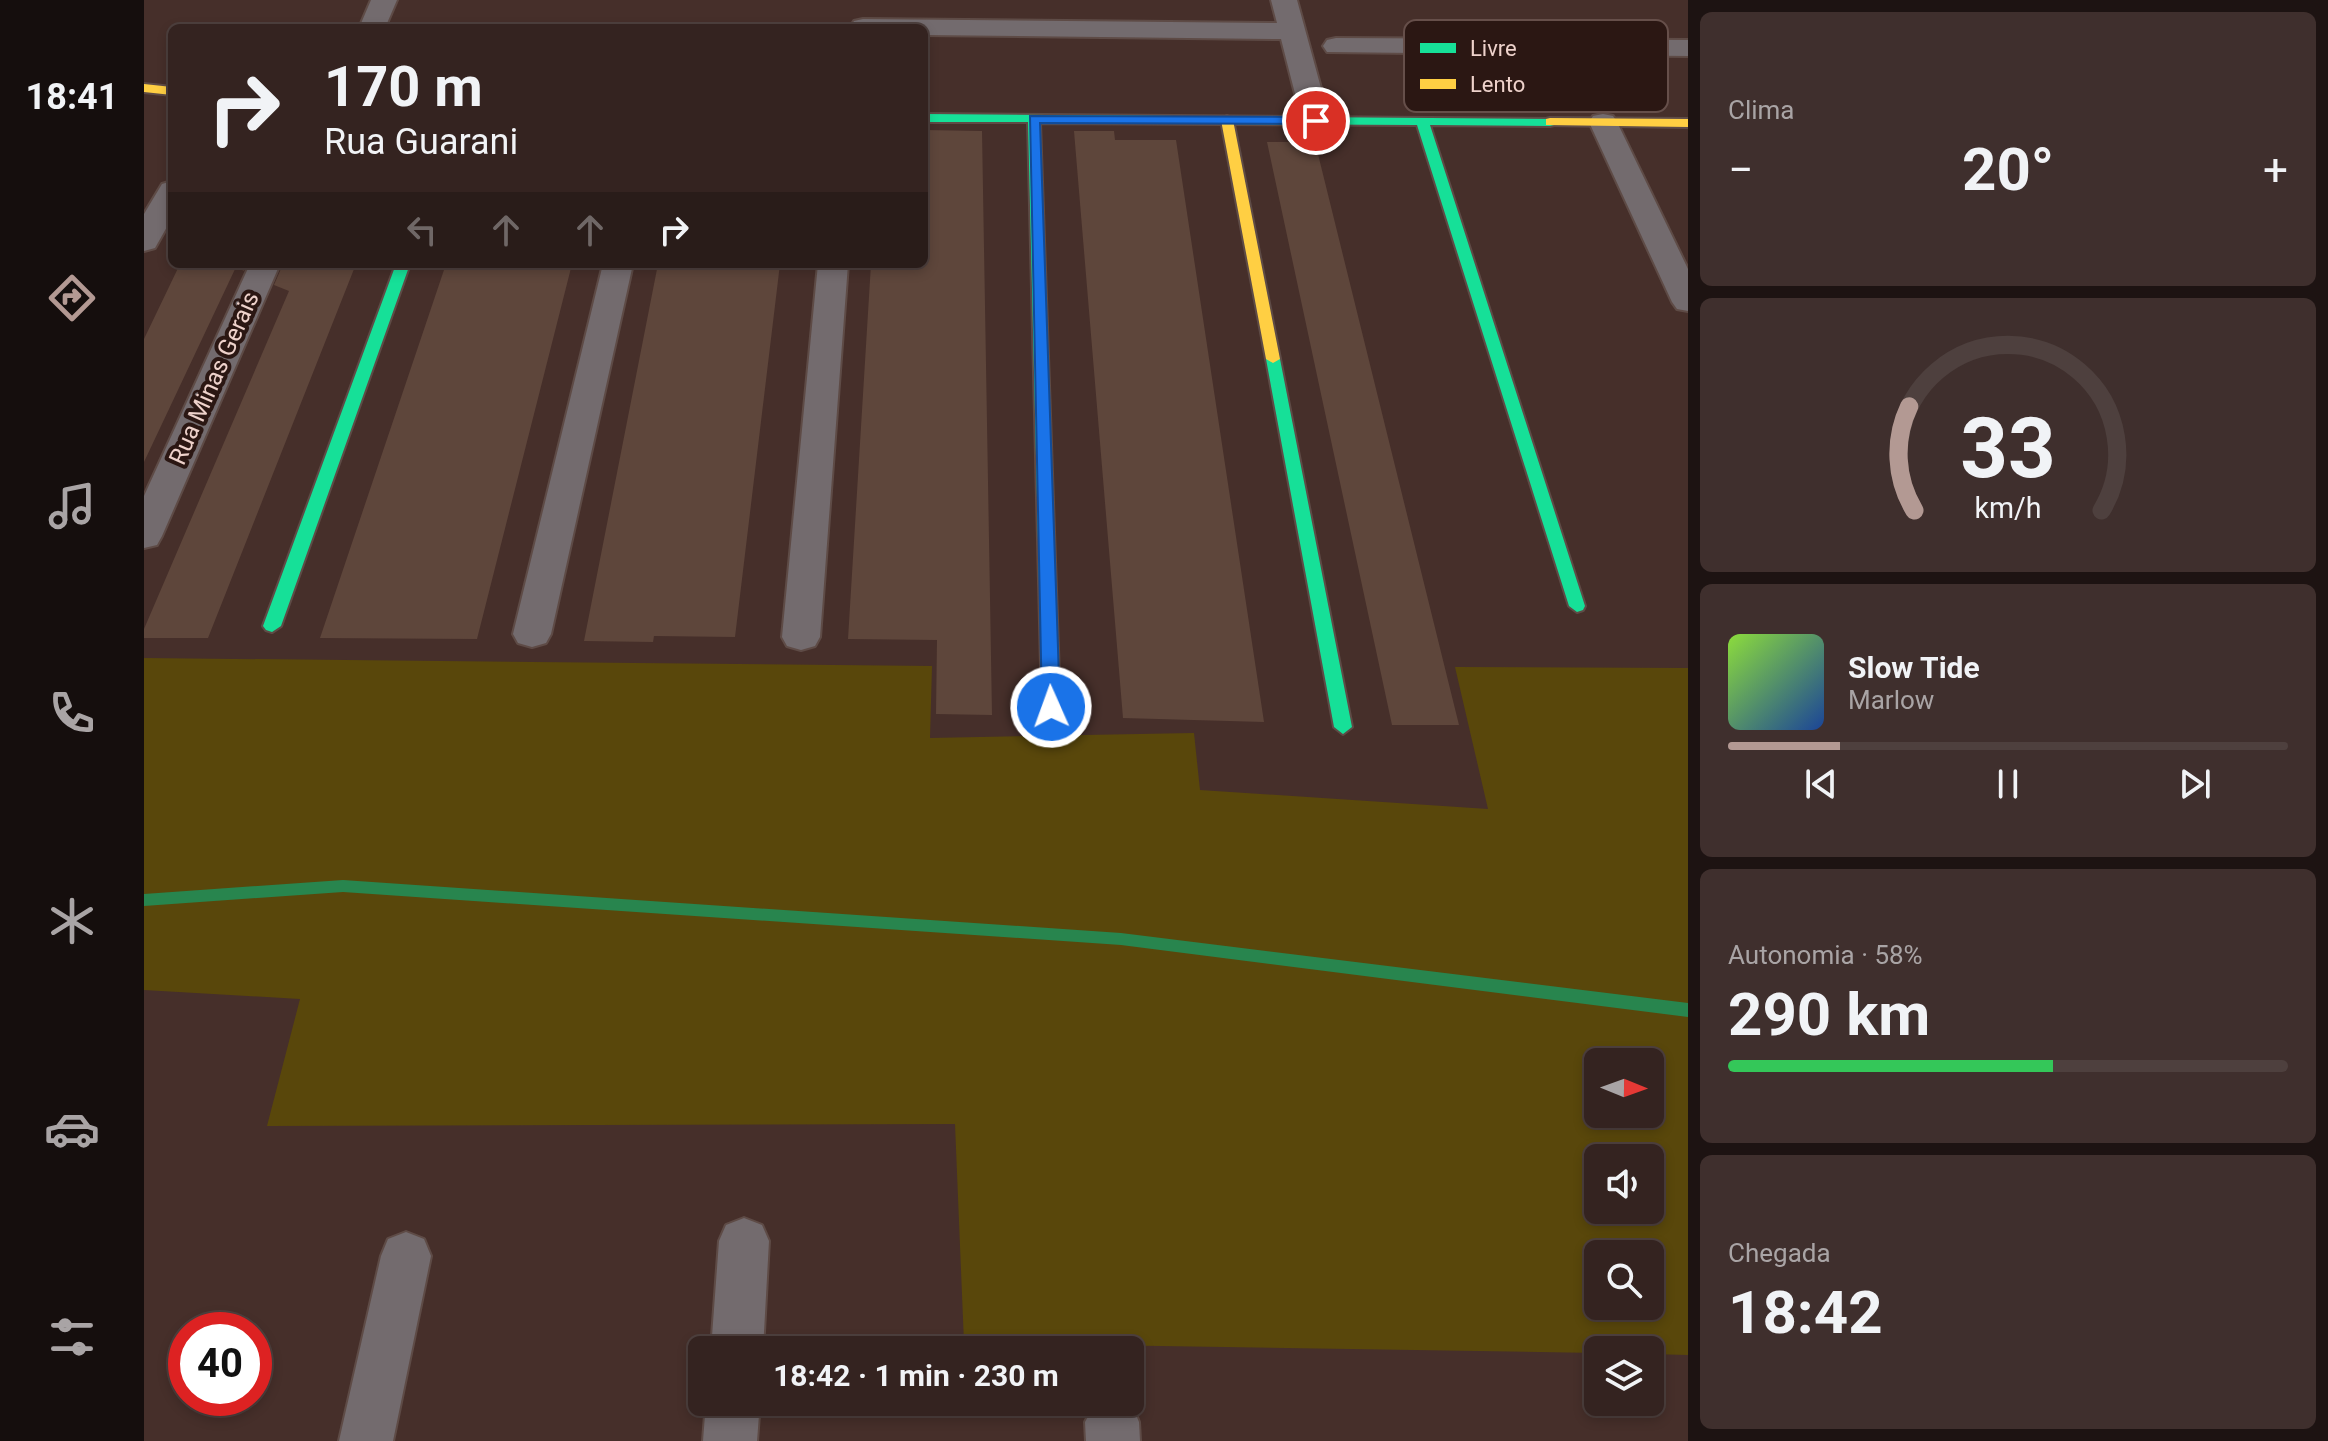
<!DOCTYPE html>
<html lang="pt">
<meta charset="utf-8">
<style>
:root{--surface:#342320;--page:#3f2f2d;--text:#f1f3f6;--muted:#a9a4a5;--line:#4e403e;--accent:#b39993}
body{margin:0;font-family:Roboto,sans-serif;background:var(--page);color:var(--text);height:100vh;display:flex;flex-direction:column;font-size:30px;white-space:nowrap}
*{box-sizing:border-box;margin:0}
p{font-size:26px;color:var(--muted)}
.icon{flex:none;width:44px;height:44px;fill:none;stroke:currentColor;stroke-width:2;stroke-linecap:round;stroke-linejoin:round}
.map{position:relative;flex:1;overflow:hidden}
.side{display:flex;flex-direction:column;gap:12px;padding:12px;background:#1d1312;width:640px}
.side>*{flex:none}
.top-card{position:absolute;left:24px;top:24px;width:760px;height:244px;border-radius:12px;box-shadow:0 4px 12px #0003,0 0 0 2px var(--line);background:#342320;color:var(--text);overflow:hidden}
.needle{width:52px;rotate:91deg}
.tools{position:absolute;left:1440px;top:1048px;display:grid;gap:16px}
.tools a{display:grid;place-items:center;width:80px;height:80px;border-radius:12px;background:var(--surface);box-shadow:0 4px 12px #0003,0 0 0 2px var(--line);font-size:40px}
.speed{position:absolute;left:24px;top:1312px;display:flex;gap:16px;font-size:40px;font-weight:700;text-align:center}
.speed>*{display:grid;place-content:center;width:104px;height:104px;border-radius:50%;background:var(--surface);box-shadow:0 4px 12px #0003,0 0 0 2px var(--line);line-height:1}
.speed .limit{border:12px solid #d22;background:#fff;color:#111}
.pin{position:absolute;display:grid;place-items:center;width:68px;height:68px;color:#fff;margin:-34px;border:4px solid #fff;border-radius:50%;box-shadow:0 2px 8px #0007}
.me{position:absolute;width:88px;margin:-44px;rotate:358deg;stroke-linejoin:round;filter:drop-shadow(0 0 6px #0008)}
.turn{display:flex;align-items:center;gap:28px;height:168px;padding:0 24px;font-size:36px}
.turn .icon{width:104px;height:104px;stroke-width:2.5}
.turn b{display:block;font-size:56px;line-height:68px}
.lanes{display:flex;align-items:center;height:76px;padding:0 24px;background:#0003;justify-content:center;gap:40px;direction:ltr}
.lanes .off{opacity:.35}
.big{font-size:60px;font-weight:700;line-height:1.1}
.side .card{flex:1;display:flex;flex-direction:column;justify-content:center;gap:12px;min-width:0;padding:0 28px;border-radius:12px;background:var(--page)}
.side .dial{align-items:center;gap:0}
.dial svg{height:208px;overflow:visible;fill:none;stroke:var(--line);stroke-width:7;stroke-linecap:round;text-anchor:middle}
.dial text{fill:var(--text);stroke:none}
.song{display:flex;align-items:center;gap:24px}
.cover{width:96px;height:96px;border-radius:12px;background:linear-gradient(135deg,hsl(90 70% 55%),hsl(220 70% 35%))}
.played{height:8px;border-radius:4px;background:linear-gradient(90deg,var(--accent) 20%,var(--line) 20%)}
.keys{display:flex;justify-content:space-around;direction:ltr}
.heat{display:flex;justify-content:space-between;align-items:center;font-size:44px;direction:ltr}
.charge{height:12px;border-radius:6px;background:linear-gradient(90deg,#34c759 58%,var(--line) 0)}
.trip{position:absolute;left:544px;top:1336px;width:456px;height:80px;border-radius:12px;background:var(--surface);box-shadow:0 4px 12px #0003,0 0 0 2px var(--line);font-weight:700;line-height:80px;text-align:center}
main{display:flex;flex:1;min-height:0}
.dock{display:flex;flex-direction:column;width:144px;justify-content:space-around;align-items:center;background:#150e0d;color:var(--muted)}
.dock .icon{width:56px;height:56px}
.dock .current{color:var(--accent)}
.dock b{font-size:36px;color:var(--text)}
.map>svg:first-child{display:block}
.green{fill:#59470b;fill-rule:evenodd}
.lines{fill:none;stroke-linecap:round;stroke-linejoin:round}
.stream{fill:#28854e;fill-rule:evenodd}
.building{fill:#5e463b}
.street-casing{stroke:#5e4b46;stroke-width:4}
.fast-casing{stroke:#5e4b46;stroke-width:4}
.slow-casing{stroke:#5e4b46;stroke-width:4}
.street{fill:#736b6e;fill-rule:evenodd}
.fast{fill:#16e098;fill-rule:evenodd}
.slow{fill:#ffcf43;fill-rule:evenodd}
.route{fill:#1a73e8;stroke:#114b97;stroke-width:2}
.labels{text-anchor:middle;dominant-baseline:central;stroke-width:8;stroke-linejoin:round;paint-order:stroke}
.street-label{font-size:24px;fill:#eed2cb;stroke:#2b1713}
.key{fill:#2b1713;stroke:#664f4a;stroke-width:2}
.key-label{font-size:22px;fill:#eed2cb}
</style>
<main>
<nav class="dock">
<b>18:41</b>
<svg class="icon current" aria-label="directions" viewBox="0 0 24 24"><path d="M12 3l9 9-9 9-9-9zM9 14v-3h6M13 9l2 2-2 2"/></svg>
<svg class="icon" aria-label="music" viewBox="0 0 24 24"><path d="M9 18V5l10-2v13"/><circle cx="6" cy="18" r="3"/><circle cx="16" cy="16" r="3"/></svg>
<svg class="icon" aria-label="phone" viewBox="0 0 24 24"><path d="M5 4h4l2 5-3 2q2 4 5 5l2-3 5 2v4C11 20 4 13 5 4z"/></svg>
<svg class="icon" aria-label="climate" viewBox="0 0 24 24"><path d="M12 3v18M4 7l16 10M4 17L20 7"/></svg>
<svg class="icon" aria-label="car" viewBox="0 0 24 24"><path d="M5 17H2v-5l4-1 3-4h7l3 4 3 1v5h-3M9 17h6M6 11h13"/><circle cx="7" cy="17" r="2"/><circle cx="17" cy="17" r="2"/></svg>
<svg class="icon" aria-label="filters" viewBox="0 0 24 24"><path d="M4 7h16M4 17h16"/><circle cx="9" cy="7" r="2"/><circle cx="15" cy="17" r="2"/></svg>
</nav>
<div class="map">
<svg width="1544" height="1441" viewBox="0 0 1544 1441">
<rect width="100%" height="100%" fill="#462f2a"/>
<path class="green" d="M0,658l788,8 -2,72 264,-5 6,57 288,19 -33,-142 233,1v687l-38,-1v-4h-52v3l-634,-10 -9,-219 -688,2 33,-127 -156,-9zM1454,1062h52v52h-52zM1454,1158h52v52h-52zM1454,1254h52v52h-52z"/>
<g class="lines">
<path class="stream" d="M199,880l778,53 567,70v14l-567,-72 -778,-53 -199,14v-12z"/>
</g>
<path class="building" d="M780,130l58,1 10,584 -56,-1 1,-74 -89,-1 23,-375h53z
M930,131h40l1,9h61l88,582 -141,-4z
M1123,142h48l144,583h-67z
M36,264h67l-3,7 -8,-4 -92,195v-123z
M139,264h73l-148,374h-64v-9l145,-338 -15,-6z
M302,264h126l-95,375 -157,-1z
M514,264h122l-45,373 -81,-1 -1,6 -69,-1z"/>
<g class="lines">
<g class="street-casing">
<path id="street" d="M227,0h26l-12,28h-26z
M1127,0h26l33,121 -4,6 -10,2 -10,-2 -4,-6 -21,-82 -357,-4v-7l-74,-1 4,-6 9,-2 414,4z
M1192,38l352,2v16l-361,-4 -4,-6 4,-6z
M1459,114l10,2 4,6 71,147v42l-11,-2 -5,-7 -83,-180 4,-6z
M28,181v37l-17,30 -11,3v-37l18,-30z
M106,264h30l-118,272 -5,9 -13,3v-52z
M459,264h30l-82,370 -5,9 -14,4 -14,-4 -5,-9z
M674,264h30l-28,373 -5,9 -14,4 -14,-4 -5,-9z
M600,1218l18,7 7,16 -6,109h-52l8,-109 7,-16z
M262,1232l18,7 7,17 -38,185h-54l42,-185 7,-17z
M562,1402h54l-3,39h-54z
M952,1402l35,1 8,19 1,19h-54l-1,-19z"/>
</g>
<g class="fast-casing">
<path id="fast" d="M780,114l630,5v6l-4,1 -120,-1 155,481 -2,4 -6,2 -8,-6 -152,-481 -377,-2 20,584 -9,6 -6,-1 -3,-5 -14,-585h-104z
M252,264h14l-129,362 -9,6 -6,-2 -3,-4z
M1129,355l7,4 72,368 -9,7 -9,-7 -68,-368z"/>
</g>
<g class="slow-casing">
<path id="slow" d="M0,84l28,3v8l-28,-3z
M1083,116l6,4 47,239 -7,4 -7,-4 -45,-239z
M1406,118l138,1v8l-142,-2v-6z"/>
</g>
<use href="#street" class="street"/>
<use href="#fast" class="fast"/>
<use href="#slow" class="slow"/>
</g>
<path class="route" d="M886,116l286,1 7,4 -7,3 -276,-1 20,584 -9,6 -9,-6z"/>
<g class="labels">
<g class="street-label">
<text transform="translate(70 378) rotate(-66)">Rua Minas Gerais</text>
</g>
</g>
<rect x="1260" y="20" width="264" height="92" rx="12" class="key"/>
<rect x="1276" y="43" width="36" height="10" fill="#16e098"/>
<rect x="1276" y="79" width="36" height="10" fill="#ffcf43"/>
<g class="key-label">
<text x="1326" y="56">Livre</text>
<text x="1326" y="92">Lento</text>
</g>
</svg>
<div class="tools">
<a><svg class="needle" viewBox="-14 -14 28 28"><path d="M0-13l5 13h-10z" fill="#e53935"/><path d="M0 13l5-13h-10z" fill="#a9a4a5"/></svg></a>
<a><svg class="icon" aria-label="sound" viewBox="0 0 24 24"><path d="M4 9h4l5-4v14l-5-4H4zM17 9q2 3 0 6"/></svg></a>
<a><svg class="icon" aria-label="search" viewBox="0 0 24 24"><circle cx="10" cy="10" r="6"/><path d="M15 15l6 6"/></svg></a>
<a><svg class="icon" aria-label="layers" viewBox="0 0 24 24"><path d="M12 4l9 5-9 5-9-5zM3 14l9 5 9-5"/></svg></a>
</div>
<div class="speed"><div class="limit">40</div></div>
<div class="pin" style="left:1172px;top:121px;background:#d93025"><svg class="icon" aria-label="arrive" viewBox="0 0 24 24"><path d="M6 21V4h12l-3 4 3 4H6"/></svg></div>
<svg class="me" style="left:907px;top:707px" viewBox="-20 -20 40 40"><circle r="17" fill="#1a73e8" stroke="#fff" stroke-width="3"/><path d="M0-11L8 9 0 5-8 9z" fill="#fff"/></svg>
<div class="trip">18:42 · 1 min · 230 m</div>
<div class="top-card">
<div class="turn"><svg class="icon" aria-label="right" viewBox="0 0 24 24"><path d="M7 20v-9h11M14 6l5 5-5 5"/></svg><div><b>170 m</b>Rua Guarani</div></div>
<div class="lanes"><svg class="icon off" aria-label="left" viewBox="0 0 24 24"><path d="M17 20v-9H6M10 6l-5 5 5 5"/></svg><svg class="icon off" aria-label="ahead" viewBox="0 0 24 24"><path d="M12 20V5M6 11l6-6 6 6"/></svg><svg class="icon off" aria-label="ahead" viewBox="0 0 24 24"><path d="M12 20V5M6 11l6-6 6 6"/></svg><svg class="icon" aria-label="right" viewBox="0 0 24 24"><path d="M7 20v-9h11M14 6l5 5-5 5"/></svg></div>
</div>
</div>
<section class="side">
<div class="card"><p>Clima</p>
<div class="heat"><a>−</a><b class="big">20°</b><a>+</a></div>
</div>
<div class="card dial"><svg viewBox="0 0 100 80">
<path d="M14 69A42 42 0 1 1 86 69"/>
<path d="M14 69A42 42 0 0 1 12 29" stroke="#b39993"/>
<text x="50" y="56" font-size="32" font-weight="700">33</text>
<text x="50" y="72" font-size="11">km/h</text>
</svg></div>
<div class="card">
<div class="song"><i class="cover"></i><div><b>Slow Tide</b><p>Marlow</p></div></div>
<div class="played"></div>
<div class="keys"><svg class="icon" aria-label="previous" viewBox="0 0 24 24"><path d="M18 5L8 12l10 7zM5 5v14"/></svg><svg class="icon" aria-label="pause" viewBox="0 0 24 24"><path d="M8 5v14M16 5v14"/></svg><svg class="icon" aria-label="next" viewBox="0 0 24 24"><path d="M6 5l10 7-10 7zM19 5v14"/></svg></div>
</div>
<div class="card"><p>Autonomia · 58%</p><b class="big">290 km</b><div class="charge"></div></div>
<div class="card"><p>Chegada</p><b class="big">18:42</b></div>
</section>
</main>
